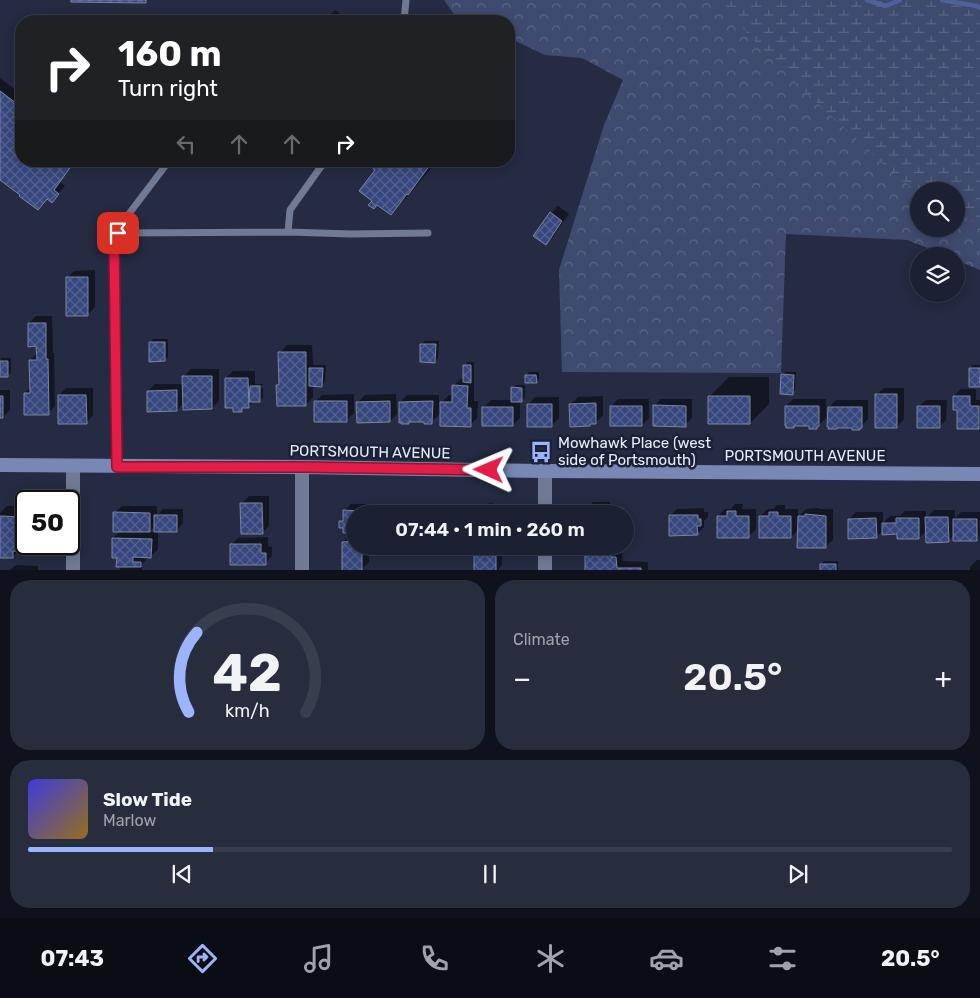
<!DOCTYPE html>
<meta charset="utf-8">
<style>
:root{--surface:#1b2032;--page:#282d3e;--text:#f1f3f6;--muted:#a0a3ac;--line:#393e4d;--accent:#9cb4fd}
body{margin:0;font-family:Rubik,sans-serif;background:var(--page);color:var(--text);height:100vh;display:flex;flex-direction:column;font-size:19px;white-space:nowrap}
*{box-sizing:border-box;margin:0}
p{font-size:16px;color:var(--muted)}
.icon{flex:none;width:28px;height:28px;fill:none;stroke:currentColor;stroke-width:2;stroke-linecap:round;stroke-linejoin:round}
.map{position:relative;height:570px;overflow:hidden}
.panel{display:flex;flex-direction:column;gap:10px;padding:10px;background:#0f121c;flex:1}
.panel>*{flex:none}
.hud{position:absolute;left:15px;top:15px;width:500px;height:152px;border-radius:20px;box-shadow:0 2px 12px #0003,0 0 0 1px var(--line);background:#202124;color:#fff;overflow:hidden}
.tools{position:absolute;left:910px;top:182px;display:grid;gap:10px}
.tools a{display:grid;place-items:center;width:55px;height:55px;border-radius:50%;background:var(--surface);box-shadow:0 2px 12px #0003,0 0 0 1px var(--line);font-size:25px}
.speed{position:absolute;left:15px;top:490px;display:flex;gap:10px;font-size:25px;font-weight:700;text-align:center}
.speed>*{display:grid;place-content:center;width:65px;height:65px;border-radius:50%;background:var(--surface);box-shadow:0 2px 12px #0003,0 0 0 1px var(--line);line-height:1}
.speed .limit{border:2px solid #111;border-radius:8px;background:#fff;color:#111}
.pin{position:absolute;display:grid;place-items:center;width:42px;height:42px;color:#fff;margin:-21px;border-radius:10px;box-shadow:0 2px 8px #0006}
.me{position:absolute;width:55px;margin:-28px;rotate:271deg;stroke-linejoin:round;filter:drop-shadow(0 0 4px #0008)}
.turn{display:flex;align-items:center;gap:18px;height:105px;padding:0 20px;font-size:22px}
.turn .icon{width:65px;height:65px;stroke-width:2.5}
.turn b{display:block;font-size:35px;line-height:42px}
.lanes{display:flex;align-items:center;height:48px;padding:0 20px;background:#0003;justify-content:center;gap:25px;direction:ltr}
.lanes .off{opacity:.35}
.big{font-size:38px;font-weight:600;line-height:1.1}
.panel .widget{flex:1;display:flex;flex-direction:column;justify-content:center;gap:8px;min-width:0;padding:0 18px;border-radius:20px;background:var(--page)}
.panel .dial{align-items:center;gap:0}
.dial svg{height:130px;overflow:visible;fill:none;stroke:var(--line);stroke-width:7;stroke-linecap:round;text-anchor:middle}
.dial text{fill:var(--text);stroke:none}
.song{display:flex;align-items:center;gap:15px}
.cover{width:60px;height:60px;border-radius:8px;background:linear-gradient(135deg,hsl(240 70% 55%),hsl(40 70% 35%))}
.played{height:5px;border-radius:2px;background:linear-gradient(90deg,var(--accent) 20%,var(--line) 20%)}
.keys{display:flex;justify-content:space-around;direction:ltr}
.heat{display:flex;justify-content:space-between;align-items:center;font-size:28px;direction:ltr}
.panel .tiles{flex:1;display:grid;gap:10px;grid-template-columns:1fr 1fr}
.widget:last-child{grid-column:span 2}
.trip{position:absolute;left:346px;top:505px;width:288px;height:50px;border-radius:25px;background:var(--surface);box-shadow:0 2px 12px #0003,0 0 0 1px var(--line);font-weight:600;line-height:50px;text-align:center}
.menu{display:flex;height:80px;justify-content:space-around;align-items:center;background:#0b0d14;color:var(--muted)}
.menu .icon{width:35px;height:35px}
.menu .on{color:var(--accent)}
.menu b{font-size:22px;color:var(--text)}
.map>svg:first-child{display:block}
.forest{fill:url(#forest-crowns);fill-rule:evenodd}
.wetland{fill:url(#wetland-marsh)}
.shadow{fill:#0007;fill-rule:evenodd}
.lines{fill:none;stroke-linecap:round;stroke-linejoin:round}
.stream{stroke:#4f619b;stroke-width:4.5}
.building{fill:url(#building-cross-hatch);stroke:#7b85a0}
.service{stroke:#717a95;stroke-width:7}
.minor{stroke:#717a95;stroke-width:14}
.secondary{stroke:#7887b4;stroke-width:14}
.route-casing{stroke:#92132f;stroke-width:12}
.route{stroke:#e11d48;stroke-width:9}
.labels{text-anchor:middle;dominant-baseline:central;stroke-width:5;stroke-linejoin:round;paint-order:stroke}
.poi-label{font-size:15px;fill:#e8edfd;stroke:#1a2137;text-anchor:start}
.street-label{font-size:15px;fill:#e8edfd;stroke:#1a2137}
</style>
<div class="map">
<svg width="980" height="571" viewBox="0 0 980 571">
<defs>
<pattern id="forest-crowns" width="20" height="18" patternUnits="userSpaceOnUse" patternTransform="scale(1.25)"><rect width="20" height="18" fill="#3f4b6e"/><path d="M2 6a3 3 0 1 1 6 0M12 15a3 3 0 1 1 6 0" fill="none" stroke="#5b6584"/></pattern>
<pattern id="wetland-marsh" width="20" height="14" patternUnits="userSpaceOnUse" patternTransform="scale(1.25)"><rect width="20" height="14" fill="#3f4b6e"/><path d="M1 5h8M5 5V1M11 12h8M15 12V8" fill="none" stroke="#5b6584"/></pattern>
<pattern id="building-cross-hatch" width="8" height="8" patternUnits="userSpaceOnUse" patternTransform="scale(1.25)"><rect width="8" height="8" fill="#37477e"/><path d="M0 0l8 8M0 8l8-8" fill="none" stroke="#546291"/></pattern>
</defs>
<rect width="100%" height="100%" fill="#242b42"/>
<path class="forest" d="M444,0h364l172,134v136l-24,-10v-4h-8l-41,-16 -121,-6 -5,139 -219,-1 -3,-102 45,-145 19,-45 -41,-22 -37,-3 -36,-17v-17h-31l-24,-7zM919,191h37v38h-37z"/>
<path class="wetland" d="M717,0h263v223l-24,-9v-23h-37l-20,-12 -122,-114z"/>
<path class="shadow" d="M335,10l11,8 -1,1 3,2h-24z
M0,78l21,16v67h55l-16,21 5,4 -13,15 -4,-3 -26,-3 -22,-17z
M381,161h56l-27,33 -20,20 -17,-13 4,-31z
M558,206l11,8 -16,22 -7,7 5,-30z
M95,270v37l-7,7 -21,-36 7,-7z
M36,316h16l1,37h1l1,53 -7,7 -23,-20 6,-6 -1,-27 8,-7 -1,-8 -8,-22z
M153,339h15v18l-4,3 -14,-17z
M425,341h14l-1,17 -3,4 -13,-18z
M287,345h25l1,20h13l-1,17 -3,3h-9v12l-7,8 -28,-19 2,-2v-31z
M2,358h9v15l-4,3h-7v-16z
M468,362h6v39h4l-1,17 -7,7 -29,-12 -10,9 -31,-20 7,-7h32v10l10,-10h4v-9l8,-7h3l1,-14z
M973,365h7v21l-10,-18z
M191,369h28v32l-7,7 -28,-5 -7,7 -29,-19 7,-7h29v-8z
M233,371h22v13h8v1h-8v3h8v10l-3,3h-6l-6,6h-3l-4,4 -15,-33z
M529,372h10v7l-3,3 -10,-6z
M785,372h11l-1,18 -3,3 -10,-18z
M729,377h40v27l-19,19 -40,-27z
M516,385h9v13l-5,3v17l-7,7 -30,-17 8,-8h21l1,-12z
M66,388h27v27l-7,8 -27,-28z
M884,388h20v31l-7,8 -21,-32z
M961,389h15v11h4v26l-1,1 -21,-19 -4,-12z
M0,390h10v20l-7,7h-3z
M354,394v19l-7,7 -32,-18 7,-7z
M396,394l1,20 -7,7 -32,-19 7,-7z
M603,396v19l-7,7h-4l-3,3 -18,-21 7,-7z
M535,397h24v21l-7,7 -24,-20z
M618,399h31v19l-7,7 -31,-18z
M661,399h31v19l-7,7 -31,-19z
M793,399h33v19l-9,9 -7,-2h-15l-1,2 -8,-21z
M836,400h32v19l-9,9 -6,-2 -24,-19z
M926,400h21l-1,20 -7,7 -21,-20z
M249,496h20v30l-7,7 -20,-30z
M593,502h17v12h-24v-5z
M493,503l-1,5h11v6h-36l6,-6h8l5,-4z
M351,504h18v10h-14v17l-11,-4 -4,-6 4,-3v-7z
M735,504h8l-1,5h14v20l-7,7 -31,-20 7,-7h6z
M777,505h8v4h13v8l8,-8 13,-1v1h14v31l-8,7 -26,-18 -8,8 -31,-21 8,-7h5z
M7,506h19v38h11l-6,6h-12l-6,7h-13v-44z
M122,506h35v9l6,-6h20v14l-7,8h-18v18l-7,7h-4v3l-8,8h3v4h-24l5,-5 -5,-9 -5,-19 8,-7 -7,-18zM156,525v7h-7z
M704,508v4h4v5l-4,4v6l-7,7 -27,-18 7,-7z
M934,510h21v8l6,-6h19v24l-3,4 -23,-5 -6,6 -21,-11 -8,8 -36,-7 -7,6 -27,-18 7,-7h27v11l7,-7h10l5,-5h21v7z
M350,535h5v11h13l1,16 -7,7 -19,-27z
M268,537v9l4,1v9l-7,7 -34,-18 7,-7z
M587,546h31v5h4l1,10 25,1v9h-62z
M483,548h19v17l-5,6h-22v-16z
M977,560h3v11h-10v-4z
M824,561h14v10h-17v-7z
M16,565l22,1v5h-29z"/>
<g class="lines">
<path class="stream" d="M867,0l19,6 14,-6
M942,0l35,6 3,2"/>
</g>
<path class="building" d="M71,0h75v3l-75,-1z
M0,91l21,16v54h54l-21,29 5,4 -7,9 -5,-4 -9,11 -19,-14 1,-1 -20,-15z
M379,161h54l-25,34 -1,-1 -16,21 -14,-10 -3,4 -6,-4 4,-4 -13,-10 16,-21 -2,-1z
M550,212l12,9 -16,24 -13,-9z
M66,277h22v39h-22z
M28,323h18v36h2l1,56h-25v-22h6l-1,-33h8l-1,-14 -8,1z
M149,342h16v19l-16,1z
M420,344h16l-1,19 -15,-1z
M278,352h28v54h-29l-1,-21h3z
M0,361h8v16h-8z
M463,365h8v18l-8,-1z
M309,368h14l-1,19 -13,-1z
M969,368h11v19h-11z
M781,374l13,1 -1,20 -13,-1z
M525,375h11l1,8h-12z
M182,376h30v33l-29,1z
M225,378h23l1,30h-7v4h-9v-4h-8z
M452,385l16,1 -1,22h4v19l-31,-1v-24h12z
M250,386h10v16h-11z
M511,387l11,1v14h-11z
M177,390v21l-30,1v-21z
M875,394h22v34h-22z
M58,395h28l1,29h-29z
M0,396h3v22h-3z
M708,396h42v28h-42z
M953,396h17v10h9v23h-22v-19h-4z
M314,401h33v21h-33z
M390,401v21l-33,1 -1,-21z
M433,401l-1,23h-8v-2h-15v2h-8v-2l-2,1v-21z
M596,403v21h-6v2l-20,1 -1,-23z
M527,404h25v23h-25z
M653,405l33,1v21l-33,-1z
M610,406h32v20h-32z
M785,406h34v20l-2,1v2h-8v-3h-15v2h-8v-2h-1z
M917,406h23v22h-23z
M482,407h31v19h-31z
M828,407h34v21h-2v2h-8v-2h-15v1h-9l1,-2h-2z
M240,503h22l1,31h-22z
M584,508h20v6h-20z
M343,510l19,1v3h-7v19h-12v-5h-4v-7h4z
M727,511h9v5h13v22h-32v-22h10z
M113,512l37,1v19h-37z
M769,512h9v4h13v22h-32v-22h10z
M805,514l21,2v32h-29l1,-32h7z
M154,515h23v17h-23z
M669,515h29v4h3v7h-4l1,9 -29,1z
M0,516l26,1v27h5v8l-18,-1v7h-13z
M925,517h23l1,25 -23,1z
M876,518l1,20 -29,1v-20z
M896,518h23v21h-22v-5l-15,1v-12h14z
M953,519h24v22h-24z
M112,538l40,1 -1,19 -18,-1v5h8v5h-25l1,-9h-5z
M355,541v5h7v25h-20v-29z
M230,544h31v9h5v12h-36z
M585,546h32v2l-6,1v8h5l1,11h24v3h-56z
M474,555h22v16h-22z
M820,564h16v7h-16z"/>
<g class="lines">
<path class="service" d="M404,21l2,-21
M325,161l-35,49 -2,22 63,2 77,-1
M118,233l170,-1
M117,466l-3,-225 11,-22 44,-58"/>
<path class="minor" d="M73,466v105
M302,467v104
M545,514v-43
M545,571v-25"/>
<path class="secondary" d="M0,465l302,2 243,4 435,3"/>
</g>
<g class="lines">
<g class="route-casing">
<path id="route" d="M118,233l-4,8 3,226h185l187,3"/>
</g>
<use href="#route" class="route"/>
</g>
<defs>
<g id="bus-bare" transform="scale(1.725)"><path d="M-5-6H5V4H4V6H2V4H-2V6H-4V4H-5ZM-3.5-4V0h7V-4ZM-3.5 1.2v1.5H-2V1.2ZM2 1.2v1.5H3.5V1.2Z" fill="#9cb4fd" stroke="#1a2137" stroke-width="2.5" paint-order="stroke"/></g>
</defs>
<g fill-rule="evenodd">
<use href="#bus-bare" x="541" y="452"/>
</g>
<g class="labels">
<g class="poi-label">
<text x="558" y="443">Mowhawk Place (west<tspan x="558" dy="17">side of Portsmouth)</tspan></text>
</g>
<g class="street-label">
<text transform="translate(370 452) rotate(1)">PORTSMOUTH AVENUE</text>
<text x="805" y="456">PORTSMOUTH AVENUE</text>
</g>
</g>
</svg>
<div class="tools">
<a><svg class="icon" aria-label="search" viewBox="0 0 24 24"><circle cx="10" cy="10" r="6"/><path d="M15 15l6 6"/></svg></a>
<a><svg class="icon" aria-label="layers" viewBox="0 0 24 24"><path d="M12 4l9 5-9 5-9-5zM3 14l9 5 9-5"/></svg></a>
</div>
<div class="speed"><div class="limit">50</div></div>
<div class="pin" style="left:118px;top:233px;background:#d93025"><svg class="icon" aria-label="arrive" viewBox="0 0 24 24"><path d="M6 21V4h12l-3 4 3 4H6"/></svg></div>
<svg class="me" style="left:489px;top:470px" viewBox="-20 -20 40 40"><path d="M0-17L14 15 0 8-14 15z" fill="#e11d48" stroke="#fff" stroke-width="4"/></svg>
<div class="trip">07:44 · 1 min · 260 m</div>
<div class="hud">
<div class="turn"><svg class="icon" aria-label="right" viewBox="0 0 24 24"><path d="M7 20v-9h11M14 6l5 5-5 5"/></svg><div><b>160 m</b>Turn right</div></div>
<div class="lanes"><svg class="icon off" aria-label="left" viewBox="0 0 24 24"><path d="M17 20v-9H6M10 6l-5 5 5 5"/></svg><svg class="icon off" aria-label="ahead" viewBox="0 0 24 24"><path d="M12 20V5M6 11l6-6 6 6"/></svg><svg class="icon off" aria-label="ahead" viewBox="0 0 24 24"><path d="M12 20V5M6 11l6-6 6 6"/></svg><svg class="icon" aria-label="right" viewBox="0 0 24 24"><path d="M7 20v-9h11M14 6l5 5-5 5"/></svg></div>
</div>
</div>
<section class="panel">
<div class="tiles">
<div class="widget dial"><svg viewBox="0 0 100 80">
<path d="M14 69A42 42 0 1 1 86 69"/>
<path d="M14 69A42 42 0 0 1 19 20" stroke="#9cb4fd"/>
<text x="50" y="56" font-size="32" font-weight="700">42</text>
<text x="50" y="72" font-size="11">km/h</text>
</svg></div>
<div class="widget"><p>Climate</p>
<div class="heat"><a>−</a><b class="big">20.5°</b><a>+</a></div>
</div>
<div class="widget">
<div class="song"><i class="cover"></i><div><b>Slow Tide</b><p>Marlow</p></div></div>
<div class="played"></div>
<div class="keys"><svg class="icon" aria-label="previous" viewBox="0 0 24 24"><path d="M18 5L8 12l10 7zM5 5v14"/></svg><svg class="icon" aria-label="pause" viewBox="0 0 24 24"><path d="M8 5v14M16 5v14"/></svg><svg class="icon" aria-label="next" viewBox="0 0 24 24"><path d="M6 5l10 7-10 7zM19 5v14"/></svg></div>
</div>
</div>
</section>
<nav class="menu">
<b>07:43</b>
<svg class="icon on" aria-label="directions" viewBox="0 0 24 24"><path d="M12 3l9 9-9 9-9-9zM9 14v-3h6M13 9l2 2-2 2"/></svg>
<svg class="icon" aria-label="music" viewBox="0 0 24 24"><path d="M9 18V5l10-2v13"/><circle cx="6" cy="18" r="3"/><circle cx="16" cy="16" r="3"/></svg>
<svg class="icon" aria-label="phone" viewBox="0 0 24 24"><path d="M5 4h4l2 5-3 2q2 4 5 5l2-3 5 2v4C11 20 4 13 5 4z"/></svg>
<svg class="icon" aria-label="climate" viewBox="0 0 24 24"><path d="M12 3v18M4 7l16 10M4 17L20 7"/></svg>
<svg class="icon" aria-label="car" viewBox="0 0 24 24"><path d="M5 17H2v-5l4-1 3-4h7l3 4 3 1v5h-3M9 17h6M6 11h13"/><circle cx="7" cy="17" r="2"/><circle cx="17" cy="17" r="2"/></svg>
<svg class="icon" aria-label="filters" viewBox="0 0 24 24"><path d="M4 7h16M4 17h16"/><circle cx="9" cy="7" r="2"/><circle cx="15" cy="17" r="2"/></svg>
<b>20.5°</b>
</nav>
